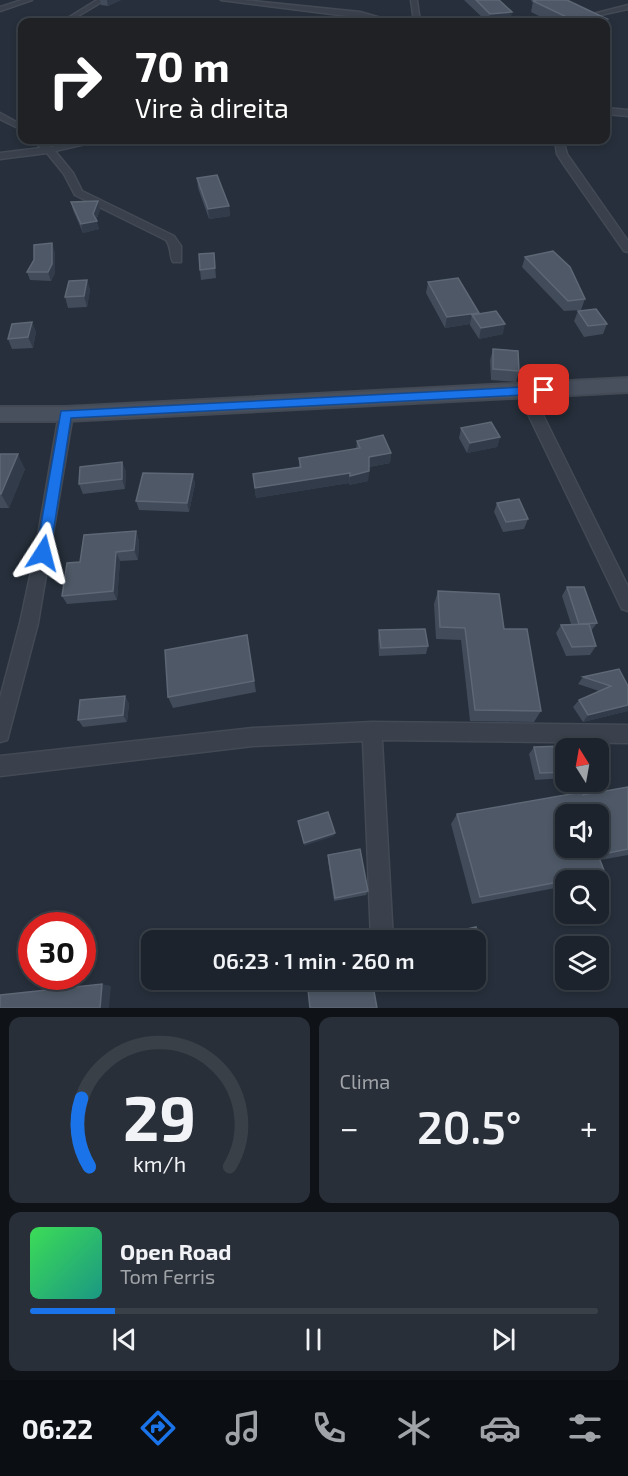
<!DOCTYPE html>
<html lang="pt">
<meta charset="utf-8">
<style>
:root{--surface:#1c232c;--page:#292f38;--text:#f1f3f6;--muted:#a0a4a9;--line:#3a4048;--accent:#1a73e8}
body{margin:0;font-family:"Exo 2",sans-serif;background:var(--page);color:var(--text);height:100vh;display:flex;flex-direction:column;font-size:22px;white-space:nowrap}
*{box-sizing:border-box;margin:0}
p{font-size:20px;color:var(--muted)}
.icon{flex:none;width:33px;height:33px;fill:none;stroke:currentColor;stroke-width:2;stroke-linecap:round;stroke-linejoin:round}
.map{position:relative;height:1008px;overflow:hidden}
.side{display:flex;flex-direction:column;gap:9px;padding:9px;background:#0f1318;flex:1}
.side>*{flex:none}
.top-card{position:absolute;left:18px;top:18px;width:592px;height:126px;border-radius:12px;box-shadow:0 3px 9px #0003,0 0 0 2px var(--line);background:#202124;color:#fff;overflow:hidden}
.needle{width:39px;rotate:349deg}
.fabs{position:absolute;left:555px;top:738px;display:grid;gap:12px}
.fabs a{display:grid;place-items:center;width:54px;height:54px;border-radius:12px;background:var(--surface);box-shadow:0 3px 9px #0003,0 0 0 2px var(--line);font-size:30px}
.speed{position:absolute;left:18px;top:912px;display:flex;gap:12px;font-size:30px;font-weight:700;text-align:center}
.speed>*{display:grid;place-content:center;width:78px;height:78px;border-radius:50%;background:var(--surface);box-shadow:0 3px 9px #0003,0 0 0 2px var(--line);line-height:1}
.speed .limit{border:9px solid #d22;background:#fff;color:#111}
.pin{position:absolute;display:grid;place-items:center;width:51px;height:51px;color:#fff;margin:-26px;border-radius:12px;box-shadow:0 3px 9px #0006}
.me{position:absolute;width:66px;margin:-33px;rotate:9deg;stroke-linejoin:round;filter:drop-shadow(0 0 4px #0008)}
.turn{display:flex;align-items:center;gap:21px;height:126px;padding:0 18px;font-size:27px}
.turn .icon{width:78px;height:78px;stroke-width:2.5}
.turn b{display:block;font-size:42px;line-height:51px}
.big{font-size:45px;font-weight:600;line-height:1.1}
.side .card{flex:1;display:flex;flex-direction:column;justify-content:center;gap:9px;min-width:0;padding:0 21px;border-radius:12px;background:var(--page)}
.side .dial{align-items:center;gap:0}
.dial svg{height:156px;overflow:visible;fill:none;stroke:var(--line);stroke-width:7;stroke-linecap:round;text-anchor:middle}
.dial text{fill:var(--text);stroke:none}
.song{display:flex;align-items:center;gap:18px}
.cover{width:72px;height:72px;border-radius:9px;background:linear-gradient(135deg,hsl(130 70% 55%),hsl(170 70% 35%))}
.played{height:6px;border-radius:3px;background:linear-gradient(90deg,var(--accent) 15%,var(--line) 15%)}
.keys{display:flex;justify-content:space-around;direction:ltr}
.heat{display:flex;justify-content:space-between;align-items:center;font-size:33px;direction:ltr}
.side .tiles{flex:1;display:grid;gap:9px;grid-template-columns:1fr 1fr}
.card:last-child{grid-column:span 2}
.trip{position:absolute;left:141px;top:930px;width:345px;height:60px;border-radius:12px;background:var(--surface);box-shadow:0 3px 9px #0003,0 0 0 2px var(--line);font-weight:600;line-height:60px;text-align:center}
.tab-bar{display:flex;height:96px;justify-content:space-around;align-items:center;background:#0b0e12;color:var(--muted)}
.tab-bar .icon{width:42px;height:42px}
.tab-bar .active{color:var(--accent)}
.tab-bar b{font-size:27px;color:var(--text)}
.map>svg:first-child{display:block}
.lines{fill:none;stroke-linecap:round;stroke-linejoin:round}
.street-casing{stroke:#434a55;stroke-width:3}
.secondary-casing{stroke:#434a55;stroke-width:4}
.street{fill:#3a414c;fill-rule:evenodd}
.secondary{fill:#48505e;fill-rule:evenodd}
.wall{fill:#424b5a}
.shaded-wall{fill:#313b49}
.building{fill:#4e5866;stroke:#5e6775;stroke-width:1.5;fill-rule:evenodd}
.route{fill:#1a73e8;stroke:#114b97;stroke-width:1.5}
</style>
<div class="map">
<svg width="628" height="1008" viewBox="0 0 628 1008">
<rect width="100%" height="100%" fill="#262f3b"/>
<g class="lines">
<g class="street-casing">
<path id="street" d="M22,0h10l-32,11v-4z
M97,0h8l-37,22 -5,-1z
M221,0h22l117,12 35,10z
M411,0h6l3,22h-6z
M628,5v4l-32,7 -3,-2z
M606,108l22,2v6l-22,-2z
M0,113l22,12v5l-22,-11z
M32,140h9l10,7 31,-7h13l-1,2 -39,9 18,22 9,18 92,45 7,10v16h-8c-4,-7 -1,-14 -7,-22l-91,-45 -11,-21 -17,-21 -47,6v-6l41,-5z
M555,140h8l4,14 61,87v11l-4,-1 -60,-86 -7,-11z
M524,387l7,4 97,196v24l-6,-2 -105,-218z
M66,409l7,5 -35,209 -29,110 -2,7 -7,2v-44l20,-75 15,-70 24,-139z
M372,722l256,3v18l-246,-3 11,200h-22l-8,-199 -110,5 -253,30v-20l253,-28z"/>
</g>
<g class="secondary-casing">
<path id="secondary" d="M628,378v14l-562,29h-66v-14h66z"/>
</g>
<use href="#street" class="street"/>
<use href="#secondary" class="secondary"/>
</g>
<path class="wall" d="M100,0h21l-13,6 -7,-1z
M464,0h35l11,22h-23z
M533,1l74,18 -1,3h-55l-20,-10z
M197,178l32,28 1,10 -21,3 -11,-31z
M71,202l29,8 -4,10 3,9 -16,4 -10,-23z
M55,252v21l-4,8 -21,-1 -3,-8z
M214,253l2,25 -15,2 -1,-10z
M525,257l60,42 -4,11 -17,1 -42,-44z
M87,280l3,10 -3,17 -19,1 -3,-11z
M428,282l51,32 24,20 -24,5 -9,-14v-1l-25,4 -19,-35z
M578,311l29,13 -4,10 -19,3 -10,-16z
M32,322l4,10 -3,16 -21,1 -4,-10z
M493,349l26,22 -3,11 -25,-2 -1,-20z
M461,428l39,9 -3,10 -30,6 -8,-15z
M357,441l34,12 -1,10 -21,4 -1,14 -19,4v-2l-93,15 -3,-24 46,-7v-9l57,-9z
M0,454l25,15 -16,39h-9z
M122,462l4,10 -1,17 -42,5 -4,-10z
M193,474l2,10 -6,28 -50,-2 -3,-9z
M497,503l31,16 -4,10 -21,3 -9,-20z
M136,531l3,10 -1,19 -18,1 -3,39 -50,4 -5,-8 18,-34z
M567,587l30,36 -6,8 5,15 -6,9 -24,1 -10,-23 5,-8 10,-1 -9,-28z
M438,591l66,38 37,82 -7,11 -64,-1 -9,-81 -25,-1 -2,-35z
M379,630l49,16 -2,8 -47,2 -1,-18z
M247,635l9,57 -83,16 -5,-11z
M583,677l45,9v25l-45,11 -10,-15 6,-7 20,-9 -21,-7z
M125,696l4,8 -2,18 -44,5 -5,-7z
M534,747l32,7v23l-2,1 -29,2 -6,-26z
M628,787v68l-28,5 5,13 -13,7h-26v6l-94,18 -21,-80 6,-10 126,-19z
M328,855l40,36 -2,4 -32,6 -6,-41z"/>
<path class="shaded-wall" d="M107,0h14l-13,6z
M512,12l-2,10h-21l1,-8z
M607,19l-1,3h-16z
M98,201l2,9 -4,11 3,8 -16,4 -2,-9 12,-10z
M229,206l1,10 -21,3 -1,-10z
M52,243l3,9v21l-4,8 -3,-9z
M87,280l3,10 -3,17 -3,-11z
M479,313l-2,9 -5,-7 -2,9 -25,4 2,-11z
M32,322l4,10 -3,16 -5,-11z
M505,324l-2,10 -24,5 2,-11z
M500,437l-3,10 -30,6 3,-10z
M391,453l-1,10 -21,4v-10z
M18,454l7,15 -16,39 -8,-14z
M122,462l4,10 -1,17 -3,-10z
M369,471l-1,10 -19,4 1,-9z
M350,473l-1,10 -93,15 -1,-10z
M193,474l2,10 -6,28 -2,-9z
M136,531l3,10 -1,19 -4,-10z
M116,552l4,9 -3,39 -4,-9z
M125,696l4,8 -2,18 -4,-7z
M628,705v6l-45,11 5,-7z
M335,833l-1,3 -30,10v-3z
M102,984l9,2 -2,22h-9z"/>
<path class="building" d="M476,0h23l13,12 -22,2z
M537,0h30l40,19 -17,3h-13l-44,-21z
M217,175l12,31 -21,3 -11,-31z
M98,201l-5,13 4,7 -16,3 -10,-22z
M52,243v21l-4,8h-21l7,-12v-15z
M553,251l17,16 15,32 -17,2 -43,-44z
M214,253l1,15 -15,2 -1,-16z
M458,278l21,35 -32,4 -19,-35z
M87,280l-3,16 -19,1 4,-16z
M596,309l11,15 -19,2 -10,-15z
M496,311l9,13 -24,4 -9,-13z
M32,322l-4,15 -20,2 4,-15z
M493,349l25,2 1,20 -26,-2z
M491,422l9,15 -30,6 -9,-15z
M383,435l8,18 -22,4v14l-19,5v-3l-95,15 -2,-14 48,-7 -2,-9 61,-10 -3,-7z
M0,454h18l-17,40h-1z
M122,462v17l-43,5 1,-17z
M143,473l50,1 -6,29 -51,-2z
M519,499l9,20 -22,3 -9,-19z
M136,531l-2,19 -18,2 -3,39 -51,5 5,-33 13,-1 4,-27z
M567,587h17l13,36 -18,1z
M438,591l61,3 5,35h23l14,82 -66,-1 -10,-82 -25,-1z
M589,624l7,22 -24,1 -11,-22z
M425,629l3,17 -47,2 -2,-18z
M247,635l7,46 -86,16 -3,-47z
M619,669l9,17v19l-40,10 -9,-15 32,-14 -28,-9z
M125,696l-2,19 -45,5 2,-20z
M563,746l3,8v18l-26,1 -6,-26z
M628,787v62l-30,6 7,18 -125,24 -23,-83 125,-22 1,3zM566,814h32v34h-32z
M328,812l7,21 -31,10 -6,-22z
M360,849l8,42 -33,7 -7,-43z
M476,927l8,26 -8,2v-15h-52v-1z
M307,980h65l5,28h-67z
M102,984l-2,24h-100v-13z"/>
<path class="route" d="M544,386l6,4 -6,4 -473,24 -21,135 -2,4h-10l-2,-4 25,-142z"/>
</svg>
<div class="fabs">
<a><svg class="needle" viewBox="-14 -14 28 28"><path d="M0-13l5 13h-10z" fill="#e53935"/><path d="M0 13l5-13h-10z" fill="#a0a4a9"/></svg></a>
<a><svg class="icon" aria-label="sound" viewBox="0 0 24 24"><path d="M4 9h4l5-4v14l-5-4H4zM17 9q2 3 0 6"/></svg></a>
<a><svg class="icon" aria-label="search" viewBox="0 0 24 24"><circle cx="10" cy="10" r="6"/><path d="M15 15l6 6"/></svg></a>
<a><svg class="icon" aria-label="layers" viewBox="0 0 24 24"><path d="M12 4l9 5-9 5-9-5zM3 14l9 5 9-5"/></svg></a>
</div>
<div class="speed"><div class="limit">30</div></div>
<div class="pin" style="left:544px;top:390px;background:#d93025"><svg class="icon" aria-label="arrive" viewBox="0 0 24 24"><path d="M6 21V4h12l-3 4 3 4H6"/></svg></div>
<svg class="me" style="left:43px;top:553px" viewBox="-20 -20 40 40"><path d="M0-17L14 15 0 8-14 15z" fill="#1a73e8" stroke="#fff" stroke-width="4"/></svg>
<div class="trip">06:23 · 1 min · 260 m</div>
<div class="top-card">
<div class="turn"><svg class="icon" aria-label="right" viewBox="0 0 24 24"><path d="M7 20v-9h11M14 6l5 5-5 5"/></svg><div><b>70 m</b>Vire à direita</div></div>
</div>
</div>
<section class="side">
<div class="tiles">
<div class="card dial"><svg viewBox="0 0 100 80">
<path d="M14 69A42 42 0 1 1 86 69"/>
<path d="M14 69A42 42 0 0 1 10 34" stroke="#1a73e8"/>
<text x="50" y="56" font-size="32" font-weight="700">29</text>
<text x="50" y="72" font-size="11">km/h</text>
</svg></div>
<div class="card"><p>Clima</p>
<div class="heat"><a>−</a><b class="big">20.5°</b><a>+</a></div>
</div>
<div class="card">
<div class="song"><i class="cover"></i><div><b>Open Road</b><p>Tom Ferris</p></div></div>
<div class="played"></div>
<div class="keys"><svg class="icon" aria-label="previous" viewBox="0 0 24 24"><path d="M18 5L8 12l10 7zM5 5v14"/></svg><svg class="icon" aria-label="pause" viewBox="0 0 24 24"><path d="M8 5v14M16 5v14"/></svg><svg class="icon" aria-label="next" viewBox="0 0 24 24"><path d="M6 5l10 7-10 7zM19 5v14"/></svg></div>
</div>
</div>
</section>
<nav class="tab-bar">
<b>06:22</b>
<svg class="icon active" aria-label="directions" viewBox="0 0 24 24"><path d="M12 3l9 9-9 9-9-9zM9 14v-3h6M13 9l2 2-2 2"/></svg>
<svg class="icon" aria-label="music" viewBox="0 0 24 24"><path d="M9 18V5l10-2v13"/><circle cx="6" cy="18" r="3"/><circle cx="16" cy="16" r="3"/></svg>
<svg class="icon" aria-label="phone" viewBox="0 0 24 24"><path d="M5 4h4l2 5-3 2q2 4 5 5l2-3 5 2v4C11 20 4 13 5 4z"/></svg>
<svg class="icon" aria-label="climate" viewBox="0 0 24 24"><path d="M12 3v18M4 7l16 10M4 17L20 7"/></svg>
<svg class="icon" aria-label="car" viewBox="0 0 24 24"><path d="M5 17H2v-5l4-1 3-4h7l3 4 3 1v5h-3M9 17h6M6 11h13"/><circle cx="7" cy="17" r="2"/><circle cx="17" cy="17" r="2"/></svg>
<svg class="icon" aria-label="filters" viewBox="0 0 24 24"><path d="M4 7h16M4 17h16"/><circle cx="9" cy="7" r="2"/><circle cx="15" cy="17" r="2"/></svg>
</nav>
